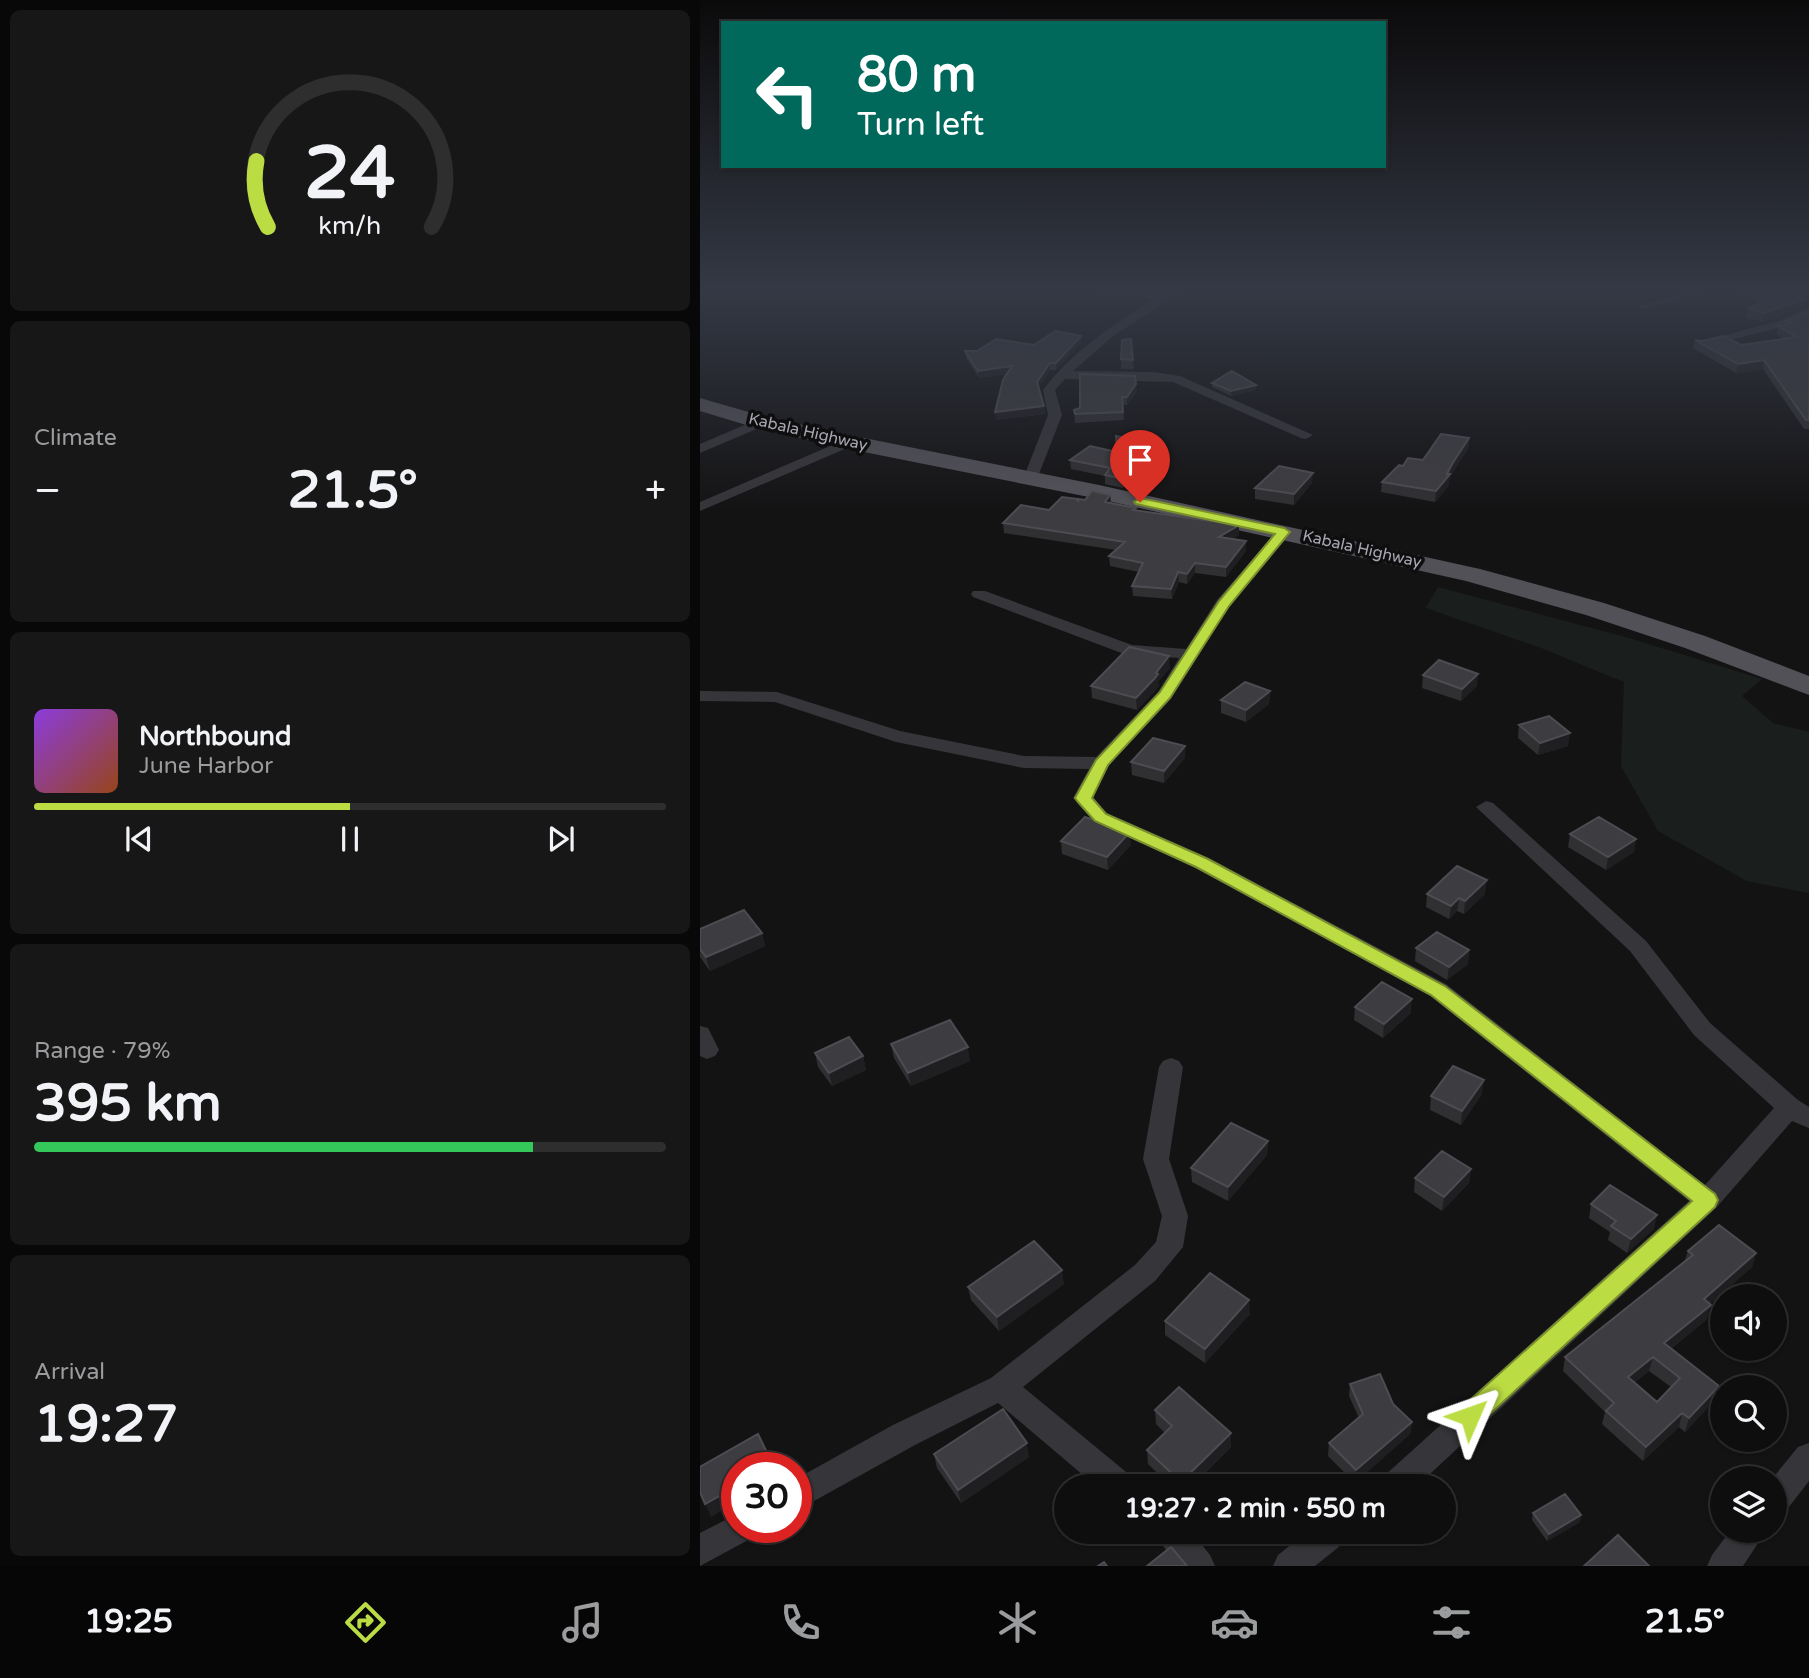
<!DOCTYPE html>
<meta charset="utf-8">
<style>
:root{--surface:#0f0e0f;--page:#181718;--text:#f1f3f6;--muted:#9b9c9e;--line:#2f2e2f;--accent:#bbdd43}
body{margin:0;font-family:"Varela Round",sans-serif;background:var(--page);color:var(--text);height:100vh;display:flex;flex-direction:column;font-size:26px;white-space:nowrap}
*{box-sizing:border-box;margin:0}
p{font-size:23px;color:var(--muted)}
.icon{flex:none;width:38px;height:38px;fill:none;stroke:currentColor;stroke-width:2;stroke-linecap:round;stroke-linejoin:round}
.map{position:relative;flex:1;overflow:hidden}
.side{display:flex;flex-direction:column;gap:10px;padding:10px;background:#080808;width:700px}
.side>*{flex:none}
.top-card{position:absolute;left:21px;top:21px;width:665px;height:147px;border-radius:0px;box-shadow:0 2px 5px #0004,0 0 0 2px var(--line);background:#00695c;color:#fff;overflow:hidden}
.buttons{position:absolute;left:1010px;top:1284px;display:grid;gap:14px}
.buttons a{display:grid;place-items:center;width:77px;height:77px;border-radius:50%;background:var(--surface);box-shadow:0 2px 5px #0004,0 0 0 2px var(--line);font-size:35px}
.speed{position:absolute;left:21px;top:1452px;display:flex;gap:14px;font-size:35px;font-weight:700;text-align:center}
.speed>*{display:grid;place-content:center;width:91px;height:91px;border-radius:50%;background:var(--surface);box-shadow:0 2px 5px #0004,0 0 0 2px var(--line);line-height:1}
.speed .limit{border:10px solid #d22;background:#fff;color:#111}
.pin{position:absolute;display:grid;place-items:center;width:60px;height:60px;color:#fff;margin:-72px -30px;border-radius:50% 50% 50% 0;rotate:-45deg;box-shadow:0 0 7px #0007}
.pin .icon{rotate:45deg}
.me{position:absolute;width:77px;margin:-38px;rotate:47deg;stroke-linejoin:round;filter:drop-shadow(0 0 5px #0008)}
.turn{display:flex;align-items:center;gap:24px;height:147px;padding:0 21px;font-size:32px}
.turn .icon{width:91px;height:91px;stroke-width:2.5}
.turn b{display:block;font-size:49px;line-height:60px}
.big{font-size:52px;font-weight:800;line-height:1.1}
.side .card{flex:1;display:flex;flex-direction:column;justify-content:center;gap:10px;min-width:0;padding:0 24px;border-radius:10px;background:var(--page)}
.side .dial{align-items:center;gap:0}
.dial svg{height:182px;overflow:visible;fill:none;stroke:var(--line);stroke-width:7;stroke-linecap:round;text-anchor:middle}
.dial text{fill:var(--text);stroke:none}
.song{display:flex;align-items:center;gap:21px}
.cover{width:84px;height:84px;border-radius:10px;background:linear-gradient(135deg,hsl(270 70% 55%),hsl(20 70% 35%))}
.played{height:7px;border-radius:4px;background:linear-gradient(90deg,var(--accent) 50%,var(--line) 50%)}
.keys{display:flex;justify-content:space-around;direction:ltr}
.heat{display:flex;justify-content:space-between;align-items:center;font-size:38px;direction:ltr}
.charge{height:10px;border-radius:5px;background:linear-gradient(90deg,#34c759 79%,var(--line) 0)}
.trip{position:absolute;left:354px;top:1474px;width:402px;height:70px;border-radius:35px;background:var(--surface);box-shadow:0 2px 5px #0004,0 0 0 2px var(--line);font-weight:800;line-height:70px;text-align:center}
.tab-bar{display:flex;height:112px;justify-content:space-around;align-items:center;background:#060606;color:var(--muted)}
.tab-bar .icon{width:49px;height:49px}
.tab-bar .on{color:var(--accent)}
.tab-bar b{font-size:32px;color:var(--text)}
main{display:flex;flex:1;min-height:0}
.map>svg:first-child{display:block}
.green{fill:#1a1f1d}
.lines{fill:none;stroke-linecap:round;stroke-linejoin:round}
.minor{fill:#363539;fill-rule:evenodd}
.primary{fill:#535158;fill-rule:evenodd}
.wall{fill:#302f32;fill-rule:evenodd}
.shaded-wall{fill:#1f1e20}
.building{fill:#3d3c40;stroke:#4e4c52;stroke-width:2;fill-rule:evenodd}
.route{fill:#bbdd43;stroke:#7a902c;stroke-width:2}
.labels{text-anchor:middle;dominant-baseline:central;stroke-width:7;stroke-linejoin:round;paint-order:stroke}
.far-street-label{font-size:16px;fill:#a9a6b3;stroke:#0f0e0f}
</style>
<main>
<section class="side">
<div class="card dial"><svg viewBox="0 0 100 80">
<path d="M14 69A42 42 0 1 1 86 69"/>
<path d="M14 69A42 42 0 0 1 9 40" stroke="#bbdd43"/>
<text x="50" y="56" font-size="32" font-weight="700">24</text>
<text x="50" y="72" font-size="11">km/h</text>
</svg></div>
<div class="card"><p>Climate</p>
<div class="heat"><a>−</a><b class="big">21.5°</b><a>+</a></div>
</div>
<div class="card">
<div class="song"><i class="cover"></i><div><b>Northbound</b><p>June Harbor</p></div></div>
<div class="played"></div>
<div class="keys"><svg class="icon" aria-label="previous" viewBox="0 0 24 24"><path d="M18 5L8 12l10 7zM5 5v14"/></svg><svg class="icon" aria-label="pause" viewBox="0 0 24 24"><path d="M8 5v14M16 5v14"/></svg><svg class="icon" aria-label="next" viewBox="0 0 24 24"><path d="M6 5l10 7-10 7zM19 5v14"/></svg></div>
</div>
<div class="card"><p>Range · 79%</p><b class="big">395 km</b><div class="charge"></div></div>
<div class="card"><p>Arrival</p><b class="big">19:27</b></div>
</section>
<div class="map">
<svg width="1109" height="1566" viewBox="0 0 1109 1566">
<rect width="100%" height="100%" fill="#141314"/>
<path class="green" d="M738,587l191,51 133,41 -20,17 31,27 36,9v161l-62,-12 -89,-50 -37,-65 3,-84 -83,-34 -115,-40z"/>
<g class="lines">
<path class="minor" d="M385,290l80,4 7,-4h13l-72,46 -40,35 81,1 26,4 133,59 -7,4 -5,-1 -128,-56 -108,-3 -10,11 7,25 -25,64 -7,4 -5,-1 -2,-3 25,-64 -5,-25c28,-37 70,-66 112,-91l-65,-6z
M999,290h18l-74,19 -6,-3z
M1097,290h12v7z
M1109,308v7l-23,11 -84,21 -6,-4 82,-22z
M61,418l5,1v6l-66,28v-9z
M149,438l5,1v6l-154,66v-9z
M584,527l8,5 -62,73 -59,94 -62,66 -16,32 14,16 102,45 237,126 259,201 69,-77 -80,-73 -64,-84 -154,-144 10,-6 7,2 153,138 64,82 88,77 11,7v21l-17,-7 -76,87 -299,278h-37l4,-10 305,-275 -259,-205 -235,-128 -102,-47 -20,-23 16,-29 -65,-1 -128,-26 -121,-40 -75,-1v-10l77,1 123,39 124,25 72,1 62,-65 21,-34 -55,-4 -151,-57 -2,-3 2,-3h12l147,54 54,4 31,-49 62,-71z
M0,1026l8,2 11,22 -4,6 -8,3 -7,-3z
M471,1058l8,3 4,6 -14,92 19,57 -5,31 -28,34 -132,106 108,89 4,10h-39l-98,-83 -83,42 -119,66v-32l97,-54 98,-47 144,-113 21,-23 6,-26 -19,-57 16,-92 4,-6z
M1109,1443v38l-24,31 -11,4 -2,-37 26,-32z
M37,1514v14h18l-5,11 -50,27v-33z
M455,1531h36l19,24 5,11h-36l-19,-24z
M608,1531h42l-5,11 -30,24h-42l5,-11z
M1030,1531h36l-23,35h-36l5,-11z"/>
<path class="primary" d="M0,398l66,19 83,18 250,50 381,84 124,34 101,33 104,40v19l-124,-47 -99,-33 -120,-34 -367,-82 -250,-50 -96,-22 -53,-16z"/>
</g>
<path class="wall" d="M1027,290h46l-4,9 34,9 -41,14 -16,-5 2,-9 14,-6z
M1109,311v118h-5l-41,-60 -27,4 -43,-25 2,-8 46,5 43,-6 -7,-5 1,-8 8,-2v-3z
M381,336v7l-25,27h-6l-11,17 5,19 1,8 -49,6 -1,-8 11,-38 -27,4 -13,-20 -1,-7h12l57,-6z
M421,359l12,1 1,9h-13z
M512,383l44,7 -25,6 -19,-9z
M437,392l-10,13h-4l1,15 -49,3 -1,-13z
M769,438l-1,11 -17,26 -2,4v6l-14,17 -54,-10 1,-10 21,-16 20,-6z
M453,443v9l-14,11 1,3 -17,22 -18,-4v-8l-34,-7 -1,-9 47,-8z
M612,483l-18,22 -39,-6v-11z
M410,495l1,8 25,5v3l103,24 -7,4 14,12 -20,26 -31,-4 -8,11 -8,-2 -7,17 -39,-3 -1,-10 7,-14 -29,-6 -1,-10 7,-6 -112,-17 -1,-10 82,-23z
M470,668l-12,14 1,4 -3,4 -19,20 -45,-12 -1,-12z
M723,675l54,11 -16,15 -39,-13z
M570,691l-1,13 -23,18 -25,-9v-13z
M819,725l49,21 -30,9 -20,-17z
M485,746v12l-21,25 -32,-8 -1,-13z
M870,834l66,5 -2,13 -28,18 -38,-23z
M361,841l70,4 -23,25 -46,-16z
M727,894h58l-21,20 -7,-3 -8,8 -23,-12z
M0,929l62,4 3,13 -55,25 -10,-14z
M716,948l53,2 -1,14 -21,16 -32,-19z
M655,1007l56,6 -28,25 -29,-18z
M191,1044l79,17 -59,25 -17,-28z
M115,1053l48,3 3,14 -34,16 -14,-19z
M782,1094l-21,31 -31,-15 1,-14z
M568,1141l-1,14 -39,46 -36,-19 -1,-14z
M771,1169l-2,14 -27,28 -28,-19 1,-14z
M891,1204l63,25 -27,24 -19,-13 2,-8 -21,-14z
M988,1251l68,2 -4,14 -42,37 -3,15 -36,30 48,37 -4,14 -30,32 -6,-5 -36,34 -41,-37 3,-12 -42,-41 2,-14 120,-97zM949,1371l22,16 -14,15 -23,-19z
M364,1284l-65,47 -28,-31 -3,-13z
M550,1314l-45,49 -40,-28v-14z
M650,1384l43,20 19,18 -2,12 -55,49 -27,-27 1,-13 30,-25 -10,-22z
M455,1410l76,23v14l-39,39h-21l-23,-22 -1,-14 18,-17 -9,-9z
M234,1454l95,3 -68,46 -24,-35z
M833,1513l48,2 -1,7 -33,19 -15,-21z"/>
<path class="shaded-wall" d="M1105,299l-2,9 -41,14 2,-9z
M381,336v7l-25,27v-7z
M1064,360l-1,9 -27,4 2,-9z
M350,363v7l-12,19 -1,-7z
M312,366v8l-33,4 -1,-7z
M436,384l1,8 -10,13v-8z
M556,385v5l-25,6v-5z
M344,406l1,8 -49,6 -1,-8z
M769,438l-1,11 -17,26 -2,4v6l-14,17 1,-11z
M453,443v9l-14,11 1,3 -17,22v-9l13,-23z
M613,473l-1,10 -18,22v-11z
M410,495l1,9 -6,-2z
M539,525v10l-20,12v-10z
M546,541v10l-20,26v-10z
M495,563v10l-8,11v-10z
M478,572l1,10 -7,17 -1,-10z
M469,656l1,12 -12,14 1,4 -3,4 -19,20 -1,-12z
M778,674l-1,12 -16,15 1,-12z
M570,691l-1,13 -23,18v-12z
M870,733l-2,13 -30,9 2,-12z
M485,746v12l-21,25v-12z
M430,832l1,13 -23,25 -1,-13z
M936,839l-2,13 -28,18 2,-13z
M787,880l-2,14 -21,20 1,-13z
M759,898l-2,13 -8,8 2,-13z
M62,933l3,13 -55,25 -4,-14z
M769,950l-1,14 -21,16 2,-13z
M712,999l-1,14 -28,25 1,-14z
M268,1047l2,14 -59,25 -3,-13z
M163,1056l3,14 -34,16 -3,-13z
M784,1080l-2,14 -21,31 1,-14z
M568,1141l-1,14 -39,46v-14z
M771,1169l-2,14 -27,28 2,-14z
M957,1215l-3,14 -27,24 4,-14z
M1056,1253l-4,14 -52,46 4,-14z
M362,1270l2,14 -65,47 -2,-14z
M549,1300l1,14 -45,49v-14z
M1011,1305l-4,14 -46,38 3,-14z
M953,1357l-4,14 -25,20 4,-14z
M1019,1386l-4,14 -30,32 4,-14z
M982,1413l-3,14 -36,34 3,-14z
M712,1422l-2,12 -55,49 1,-13z
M531,1433v14l-39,39h-11v-4z
M327,1443l2,14 -68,46 -3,-13z
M37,1486v16l-26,15 -6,-13z
M881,1515l-1,7 -33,19 2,-7z"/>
<path class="building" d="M1046,290h26l-4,8z
M1091,290l14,9 -41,14 -16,-5z
M1109,311v109h-3l-42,-60 -26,4 -43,-24 7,1 22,-5 17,9 56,-8 -19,-11 16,-3 -8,-2z
M355,331l26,5 -25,27h-6l-13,19 7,24 -49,6 8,-32 9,-14 -34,5 -13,-20h12l19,-12 38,6z
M431,339l2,21 -12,-1 1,-19z
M532,371l24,14 -25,6 -19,-8z
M380,374l55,2 1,8 -9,13h-5l1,15 -48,2 -1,-4 6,-2z
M741,434l28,4 -17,26 -5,10h3l-14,17 -54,-9 17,-17 4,1 5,-8 15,2z
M416,436l37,7 -17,13 3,1 -16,22 -18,-4 5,-7 -40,-8 20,-14 27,6z
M579,466l34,7 -19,21 -39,-6z
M392,491l18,4 -5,7 31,6 -3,2 106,15 -20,12 27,4 -20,26 -31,-4 -8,11 -9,-2 -7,17 -39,-3 11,-23 -34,-7 16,-14 -122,-19 18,-18 28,5 13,-13 15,2 1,3v-3l7,1z
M429,647l40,9 -13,17 2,1 -3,4 -19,20 -45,-12z
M739,660l39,14 -16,15 -39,-14z
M545,682l25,9 -24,19 -25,-10z
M849,716l21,17 -30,10 -21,-18z
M453,738l32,8 -21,25 -33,-9z
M385,817l45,15 -23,25 -46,-16z
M899,817l37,22 -28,18 -38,-23z
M757,866l30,14 -22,21 -6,-3 -8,8 -24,-12z
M44,910l18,23 -56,24 -6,-8v-20z
M737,932l32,18 -20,17 -33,-19z
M682,982l30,17 -28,25 -29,-17z
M250,1020l18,27 -60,26 -17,-29z
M149,1037l14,19 -34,17 -14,-20z
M753,1066l31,14 -22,31 -31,-15z
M531,1123l37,18 -40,46 -37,-19z
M742,1151l29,18 -27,28 -29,-19z
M910,1185l47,30 -26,24 -20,-13 5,-5 -25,-17z
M1019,1225l37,28 -52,46 7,6 -47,38 55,43 -30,32 -7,-5 -36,34 -40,-36 8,-8 -49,-46 128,-102 -5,-4zM953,1357l27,21 -23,24 -29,-25z
M334,1241l28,29 -65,47 -29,-30z
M510,1273l39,27 -44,49 -40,-28z
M680,1374l13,30 19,18 -56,48 -27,-27 34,-29 -13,-30z
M479,1387l52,46 -50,49 -34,-32 25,-24 -17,-16z
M303,1409l24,34 -69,47 -24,-36z
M58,1434l15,31 -6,3h-30v18l-32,18 -5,-12v-25z
M865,1494l16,21 -32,19 -16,-21z
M918,1535l31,31h-65z
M471,1547l16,19h-40z
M404,1562l3,4h-9z"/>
<linearGradient id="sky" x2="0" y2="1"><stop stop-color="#0b0a0b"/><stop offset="0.57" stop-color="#343945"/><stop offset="1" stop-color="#343945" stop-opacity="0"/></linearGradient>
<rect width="1109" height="509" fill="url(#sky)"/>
<path class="route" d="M440,498l144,30 6,4 -61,74 -59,92 -62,67 -16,33 14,16 102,45 237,127 270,208 3,6 -3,7 -236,217 -9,3 -9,-3 -3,-8 3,-8 231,-207 -261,-206 -235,-128 -101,-46 -17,-19 -3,-4 21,-38 64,-68 59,-91 56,-67 -139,-30 -2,-2z"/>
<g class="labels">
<g class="far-street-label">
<text transform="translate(108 432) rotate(13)">Kabala Highway</text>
<text transform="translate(662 549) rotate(13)">Kabala Highway</text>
</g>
</g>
</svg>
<div class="buttons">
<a><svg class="icon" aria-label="sound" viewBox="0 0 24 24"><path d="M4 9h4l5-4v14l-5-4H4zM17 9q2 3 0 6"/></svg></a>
<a><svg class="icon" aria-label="search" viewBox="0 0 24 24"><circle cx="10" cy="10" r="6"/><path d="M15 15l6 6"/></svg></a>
<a><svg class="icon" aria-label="layers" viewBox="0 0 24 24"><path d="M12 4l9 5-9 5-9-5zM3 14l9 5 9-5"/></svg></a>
</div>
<div class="speed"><div class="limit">30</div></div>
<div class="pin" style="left:440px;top:502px;background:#d93025"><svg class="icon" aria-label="arrive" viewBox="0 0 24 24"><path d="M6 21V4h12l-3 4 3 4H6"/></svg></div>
<svg class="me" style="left:770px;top:1416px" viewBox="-20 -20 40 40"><path d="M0-17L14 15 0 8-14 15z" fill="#bbdd43" stroke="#fff" stroke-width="4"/></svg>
<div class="trip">19:27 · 2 min · 550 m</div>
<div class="top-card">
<div class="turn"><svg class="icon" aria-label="left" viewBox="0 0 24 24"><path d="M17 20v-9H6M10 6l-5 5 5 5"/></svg><div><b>80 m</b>Turn left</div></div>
</div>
</div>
</main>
<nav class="tab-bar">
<b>19:25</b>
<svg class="icon on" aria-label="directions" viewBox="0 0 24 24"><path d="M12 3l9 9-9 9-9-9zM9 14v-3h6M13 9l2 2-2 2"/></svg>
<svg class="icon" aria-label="music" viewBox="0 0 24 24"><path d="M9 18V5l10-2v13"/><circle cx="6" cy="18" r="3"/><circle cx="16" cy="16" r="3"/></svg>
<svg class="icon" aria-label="phone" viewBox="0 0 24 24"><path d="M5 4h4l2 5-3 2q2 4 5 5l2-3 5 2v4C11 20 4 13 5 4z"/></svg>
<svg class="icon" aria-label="climate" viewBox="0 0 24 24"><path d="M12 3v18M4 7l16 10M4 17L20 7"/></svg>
<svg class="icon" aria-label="car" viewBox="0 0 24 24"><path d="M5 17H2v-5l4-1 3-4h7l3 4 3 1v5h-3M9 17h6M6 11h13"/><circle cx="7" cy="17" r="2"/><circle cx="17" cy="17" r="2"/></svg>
<svg class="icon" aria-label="filters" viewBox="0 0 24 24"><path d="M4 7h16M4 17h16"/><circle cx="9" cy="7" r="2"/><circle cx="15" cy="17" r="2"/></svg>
<b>21.5°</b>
</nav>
